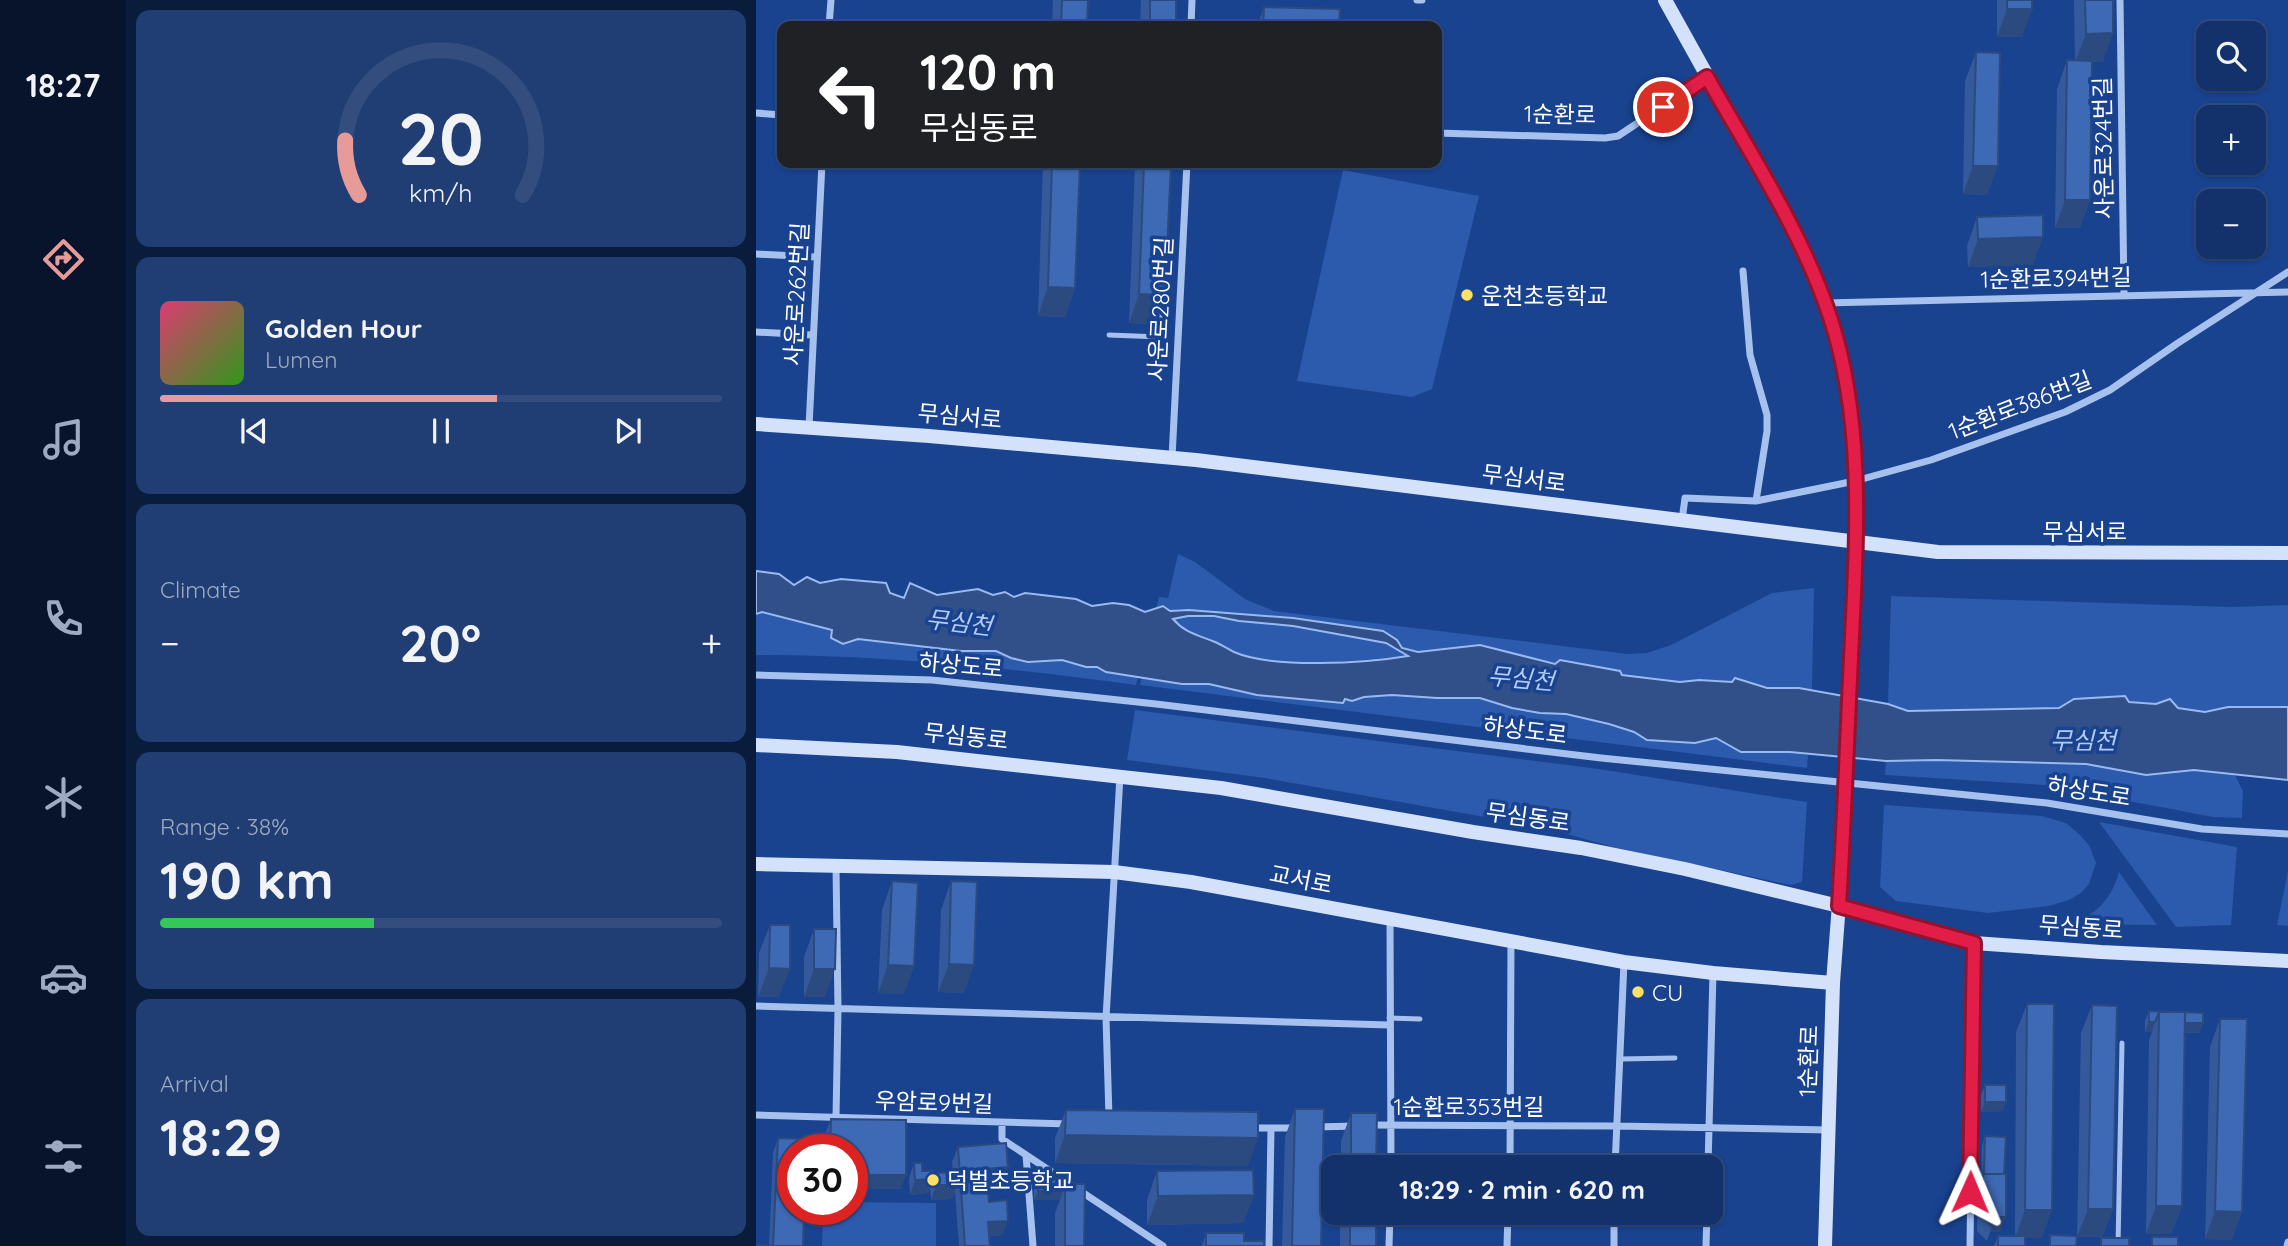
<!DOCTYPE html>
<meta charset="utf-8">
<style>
:root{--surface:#13326b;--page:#203e73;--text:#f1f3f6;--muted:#9daac1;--line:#324d7e;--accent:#e69b98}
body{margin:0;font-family:Quicksand,"Noto Sans KR",sans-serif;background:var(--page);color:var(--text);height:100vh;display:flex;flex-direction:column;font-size:26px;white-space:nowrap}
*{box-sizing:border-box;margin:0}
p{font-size:23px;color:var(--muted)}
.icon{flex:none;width:38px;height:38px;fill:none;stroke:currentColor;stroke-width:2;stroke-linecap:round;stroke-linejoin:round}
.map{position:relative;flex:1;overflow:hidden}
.details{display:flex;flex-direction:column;gap:10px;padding:10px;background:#0a1c3b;width:630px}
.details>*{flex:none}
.hud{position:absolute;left:21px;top:21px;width:665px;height:147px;border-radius:14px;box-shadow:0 2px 5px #0004,0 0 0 2px var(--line);background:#202124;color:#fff;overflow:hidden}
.tools{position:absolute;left:1440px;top:21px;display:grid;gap:14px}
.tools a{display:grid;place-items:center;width:70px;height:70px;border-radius:14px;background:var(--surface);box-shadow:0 2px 5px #0004,0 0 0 2px var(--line);font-size:35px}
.speed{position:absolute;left:21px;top:1134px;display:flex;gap:14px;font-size:35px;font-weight:700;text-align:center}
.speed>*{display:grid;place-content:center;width:91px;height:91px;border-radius:50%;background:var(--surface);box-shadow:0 2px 5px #0004,0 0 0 2px var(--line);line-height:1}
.speed .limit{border:10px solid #d22;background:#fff;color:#111}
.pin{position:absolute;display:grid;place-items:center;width:60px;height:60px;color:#fff;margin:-30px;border:4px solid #fff;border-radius:50%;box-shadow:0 2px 7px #0007}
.me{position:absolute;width:77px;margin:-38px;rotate:1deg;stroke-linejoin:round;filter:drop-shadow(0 0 5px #0008)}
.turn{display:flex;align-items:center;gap:24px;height:147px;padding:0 28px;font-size:32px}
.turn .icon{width:91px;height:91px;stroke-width:2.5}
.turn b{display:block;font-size:49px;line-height:60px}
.big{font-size:52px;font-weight:700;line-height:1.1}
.details .widget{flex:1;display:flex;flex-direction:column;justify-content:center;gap:10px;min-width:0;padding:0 24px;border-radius:14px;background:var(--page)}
.details .dial{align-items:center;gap:0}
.dial svg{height:182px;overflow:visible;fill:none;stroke:var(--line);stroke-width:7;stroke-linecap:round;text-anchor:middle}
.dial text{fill:var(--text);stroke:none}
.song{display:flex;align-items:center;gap:21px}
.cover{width:84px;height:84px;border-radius:10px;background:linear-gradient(135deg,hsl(340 70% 55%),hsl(110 70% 35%))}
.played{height:7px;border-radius:4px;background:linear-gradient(90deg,var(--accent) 60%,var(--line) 60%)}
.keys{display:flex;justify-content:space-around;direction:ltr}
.heat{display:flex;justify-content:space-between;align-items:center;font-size:38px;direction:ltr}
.charge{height:10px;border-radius:5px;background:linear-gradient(90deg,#34c759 38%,var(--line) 0)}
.trip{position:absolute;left:565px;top:1155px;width:402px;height:70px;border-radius:14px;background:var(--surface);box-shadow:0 2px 5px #0004,0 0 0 2px var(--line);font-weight:700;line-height:70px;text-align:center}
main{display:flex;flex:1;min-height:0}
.tabs{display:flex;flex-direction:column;width:126px;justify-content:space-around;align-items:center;background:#08142b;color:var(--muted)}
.tabs .icon{width:49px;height:49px}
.tabs .current{color:var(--accent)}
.tabs b{font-size:32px;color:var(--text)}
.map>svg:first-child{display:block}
.green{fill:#2c5aad}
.water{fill:#314f88;stroke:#99baf1;stroke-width:2;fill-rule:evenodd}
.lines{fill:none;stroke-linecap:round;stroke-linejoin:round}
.lane{stroke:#a7c1ef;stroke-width:5}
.street{stroke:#a7c1ef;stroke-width:7}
.secondary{stroke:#d4e1fa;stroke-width:14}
.secondary-bridge{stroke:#d4e1fa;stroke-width:14}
.wall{fill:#355a9c}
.shaded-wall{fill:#2b4a7f}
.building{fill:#3e69b5;stroke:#2b4a7f;stroke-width:2}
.route-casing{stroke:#92132f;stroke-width:18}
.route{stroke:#e11d48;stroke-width:12}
.poi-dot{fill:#ffe064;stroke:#19428f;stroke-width:2.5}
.labels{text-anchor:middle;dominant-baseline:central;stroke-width:7;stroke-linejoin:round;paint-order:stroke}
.street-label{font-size:23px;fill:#fff;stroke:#19428f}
.poi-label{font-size:23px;fill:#fff;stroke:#19428f;text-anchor:start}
.water-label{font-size:24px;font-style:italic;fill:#b3cbf6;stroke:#19428f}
</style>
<main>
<nav class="tabs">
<b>18:27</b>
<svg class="icon current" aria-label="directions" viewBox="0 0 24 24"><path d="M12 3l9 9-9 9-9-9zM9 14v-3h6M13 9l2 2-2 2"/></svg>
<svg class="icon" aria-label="music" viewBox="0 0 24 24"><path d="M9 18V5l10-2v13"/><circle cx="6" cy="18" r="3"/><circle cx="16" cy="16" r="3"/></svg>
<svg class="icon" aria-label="phone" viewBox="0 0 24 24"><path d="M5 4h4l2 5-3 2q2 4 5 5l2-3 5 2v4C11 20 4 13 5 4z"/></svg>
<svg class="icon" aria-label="climate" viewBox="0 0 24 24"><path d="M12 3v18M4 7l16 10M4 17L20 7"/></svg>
<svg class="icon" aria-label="car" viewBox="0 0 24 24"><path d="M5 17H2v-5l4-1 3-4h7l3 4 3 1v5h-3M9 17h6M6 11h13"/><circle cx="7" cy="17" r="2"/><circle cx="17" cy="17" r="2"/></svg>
<svg class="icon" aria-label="filters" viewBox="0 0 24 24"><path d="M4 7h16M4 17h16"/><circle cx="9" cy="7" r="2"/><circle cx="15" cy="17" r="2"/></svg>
</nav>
<section class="details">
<div class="widget dial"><svg viewBox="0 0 100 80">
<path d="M14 69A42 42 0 1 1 86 69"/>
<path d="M14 69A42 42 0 0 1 8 45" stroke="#e69b98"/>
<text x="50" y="56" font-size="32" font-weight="700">20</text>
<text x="50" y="72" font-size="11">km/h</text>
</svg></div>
<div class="widget">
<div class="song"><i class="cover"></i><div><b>Golden Hour</b><p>Lumen</p></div></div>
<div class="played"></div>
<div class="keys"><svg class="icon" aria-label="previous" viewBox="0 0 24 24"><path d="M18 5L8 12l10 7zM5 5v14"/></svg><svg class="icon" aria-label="pause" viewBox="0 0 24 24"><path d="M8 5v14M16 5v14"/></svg><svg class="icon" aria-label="next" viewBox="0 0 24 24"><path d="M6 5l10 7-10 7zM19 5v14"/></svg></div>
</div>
<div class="widget"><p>Climate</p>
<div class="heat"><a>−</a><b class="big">20°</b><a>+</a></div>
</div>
<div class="widget"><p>Range · 38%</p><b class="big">190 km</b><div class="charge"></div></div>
<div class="widget"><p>Arrival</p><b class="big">18:29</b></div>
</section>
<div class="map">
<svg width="1532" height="1246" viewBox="0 0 1532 1246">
<rect width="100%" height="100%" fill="#19428f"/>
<path class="green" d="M587,170l136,26 -47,193 -20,8 -115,-16z
M422,554l17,8 50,37 29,12 354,43 19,-1 24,-8 101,-52 42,-5 -2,102 -45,-2 -31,-10 -4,4 -33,-2 -19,2 -59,-7 -1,-4 -59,-11 -6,4c-36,-7 -73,-12 -110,-13 -17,-1 -26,2 -43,-3l-5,-8 -14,-9 -90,-13 -104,-8 -19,2 -14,-4 3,-11 9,1z
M1135,596l340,11 57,-2v102h-60l-23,5 -28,-4 -7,-9 -14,5 -82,-5 -15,9 -151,3 -20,-7z
M6,612l70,18 11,14 15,-5 103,12h35l15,7 36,3 15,-1 24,7h11l9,5 32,4 -2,9c-126,-17 -253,-30 -380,-30v-41z
M432,616h26l25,5 54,5 93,17 23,13c-56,4 -116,14 -171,-3 -9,-2 -16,-8 -24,-11 -17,-7 -30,-10 -42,-23z
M386,677l40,7h27l48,11 86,8 1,-4 8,2 12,-4 28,-2 45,3h43l32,10 28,5 26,1 43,10 25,8 14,8 47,3 21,-5 25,14h49l18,3 -1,13 -667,-83z
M379,710l464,59 208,33 -5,80 -11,3 -174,-37 -76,-21 -276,-49 -138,-18z
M1180,760l150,4 60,11 48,-5 41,5 8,16 -1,27 -29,-1 -169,-32 -159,-10 1,-14z
M1128,805l158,11 24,7 14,12 9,10 7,18 -7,21 -8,9 -12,7 -20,6 -61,7 -92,-12 -16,-14z
M1343,822l138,25 -6,78 -55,2z
M1532,871v55l-11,-1z
M1363,872l38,53 -88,-1c27,-9 42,-24 50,-52z
M96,1202l84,1v43h-114l1,-37h29z"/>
<path class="water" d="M0,571l23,3 15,11 13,-8 13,6 21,-4 45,4 4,10 14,5 6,-15 27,12 41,-6 15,6 12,-3 9,5 11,-4 51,6 16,7 21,-3 16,2 16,7 18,-6 7,5 19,-1 104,8 90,13 14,9 5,8 16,4 62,-7 75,19 5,-4 60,11 2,4 58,7 19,-2 33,2 3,-4 32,10h32l89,16 20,7 151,-3 15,-9 51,-3 4,6 27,2 14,-5 8,9 27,4 23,-5h60v73l-94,-10 -48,5 -60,-11 -150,-4 -50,1 -96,-9h-49l-25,-14 -21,5 -48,-3 -13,-8 -25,-8 -43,-10 -26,-1 -28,-5 -32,-10h-43l-45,-3 -28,2 -12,4 -7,-2 -2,4 -86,-8 -48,-11h-27l-76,-12 -9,-5h-11l-24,-7 -34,2 -17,-4 -15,-7h-35l-103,-12 -15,5 -12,-6 1,-8 -70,-18 -6,2zM432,616h26l25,5 54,5 93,17 22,13c-42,7 -135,13 -174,-4 -6,-3 -12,-7 -19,-10 -17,-7 -30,-9 -42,-23z"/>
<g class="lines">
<path class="lane" d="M353,335l52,2 2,-39
M633,1018l31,1
M864,1059l55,-1
M1362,1246l4,-203"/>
<path class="street" d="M661,0h5
M1364,0l4,296
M73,26l2,-26
M435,26l1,-26
M0,113l26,2
M681,133l168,5 13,-2 89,-59
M0,254l60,3
M987,271l7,84 17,60v16l-11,70
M1069,303l463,-11
M0,332l56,3
M53,427l13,-264
M416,458l15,-295
M926,520l3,-22 71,3 99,-20 76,-21 134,-48 45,-22 68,-47 110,-71
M0,675l176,5 224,24 445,54 446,45 155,26 86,5
M80,866l2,144 -2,107
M634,919l1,248
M0,1006l633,19
M0,1115l313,9
M353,1117l-3,-99 14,-242
M246,1124v15l161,107
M612,1125l249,1 211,4
M559,1127l41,-1
M493,1128h47
M270,1155l7,91
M754,1167l1,-226
M859,1167l9,-205
M952,1167l5,-194
M513,1246l2,-117
M633,1246l1,-33
M751,1246l1,-33
M858,1246v-33
M950,1246l1,-33
M1214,1246l4,-302
M1531,1246l1,-4"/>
<path class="secondary" d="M909,0c30,54 60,108 90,162 29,50 59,101 76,157 22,76 25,153 24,231
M0,424l173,12 267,24 742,92 350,1
M0,745l141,7 324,36 252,44 108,16 104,21 154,37 135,37 127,9 187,9
M0,864l358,8 77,10 433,80 89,11 120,10
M1069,1246l8,-263 8,-106"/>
<path class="secondary-bridge" d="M1085,877l14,-315"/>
</g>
<path class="wall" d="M297,0h35l-1,26h-35z
M385,0h35v26h-36z
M1241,0h35l-10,37h-25z
M1318,0h39l-10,62h-11l-2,138 -10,28h-25l2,-139 10,-29 8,1z
M508,7l75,19h-82z
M1220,52l11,143 -24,-1 2,-113z
M287,163h37l-5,125 -10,29 -27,-1z
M379,163h36l-6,132 -10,29 -26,-1z
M1221,217l56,48 -65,2 -1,-21z
M136,881l22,85 -10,28 -26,-1 4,-83z
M195,881l13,112 -26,-1 3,-82z
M14,925l9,72h-21l1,-44z
M58,929l11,68h-21v-40z
M1271,1004l15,234h-17v8h-31l4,-10h17l1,-204z
M1336,1005l21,204 -11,28h-25l4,-204z
M1393,1011l54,12 -4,10h-15l-2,173 -11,28h-25l3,-194 3,-8h-7v-11z
M1464,1019l12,221 -27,-1 5,-192z
M1229,1085l18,26 -22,1v-17z
M539,1109l26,137h-39l3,-109z
M310,1110l182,56 -193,-3v-25z
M595,1113l25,54h-35v-26z
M75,1119l70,70 -49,-39h-27v-16z
M1229,1136l15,96h-10l-3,9 -10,-10 1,-42 3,-9 1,-34z
M22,1138l25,108h-34l4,-93z
M202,1147l50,20 -5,15 -16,1 2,19 14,33 -14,1 1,10h-31l-4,-54 -3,7 -21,1 -1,-12 6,-15 17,-1 -1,-10z
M158,1163l8,8 11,8 -5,14 -18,2 -1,-17z
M401,1171l97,24 -11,28 -96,2v-25z
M282,1173l27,12 19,61h-29v-33l5,-13h-26v-17z
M584,1213h36v33h-36z
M450,1233l58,13h-62z"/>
<path class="shaded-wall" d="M1251,9h25l-10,28h-25z
M1357,33l-10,29h-28l11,-28z
M1217,166h25l-11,29 -24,-1z
M1309,200h25l-10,28h-25z
M1287,237l-10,28 -65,2 10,-28z
M292,287l27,1 -10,29 -27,-1z
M383,294l26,1 -10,29 -26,-1z
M193,964l25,1 -10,28 -26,-1z
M132,965l26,1 -10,28 -26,-1z
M13,968l21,1 -11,28h-21z
M58,969h21l-10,28h-21z
M1393,1022h6l-3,10h-7z
M1403,1022l44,1 -4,10 -40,-1z
M1229,1102h21l-3,9 -22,1z
M309,1135l193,3 -10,28 -193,-3z
M252,1167l-5,15 -22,2 5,-15z
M96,1175h54l-5,14h-49z
M177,1179l-5,14 -18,2 5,-15z
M180,1185h21l-5,14 -21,1z
M307,1190l-3,10h-26l4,-9z
M498,1195l-11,28 -96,2 11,-29z
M1400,1206h26l-11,28h-25z
M1332,1209h25l-11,28h-25z
M1269,1210h27l-10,28h-27z
M1459,1211l27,1 -10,28 -27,-1z
M1236,1217h14l-6,15h-10l2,-6z
M252,1221l-5,14 -20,2 5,-15z"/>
<path class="building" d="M306,0h26l-1,26h-26z
M394,0h26v26h-26z
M1251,0h25v9h-25z
M1329,0h28v33l-27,1z
M508,7l76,2 -1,17h-76z
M1220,52l24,1 -2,113h-25z
M1311,60l25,1 -2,139h-25z
M296,163h28l-5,125 -27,-1z
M388,163h27l-6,132 -26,-1z
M1287,215v22l-65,2 -1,-22z
M136,881l26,2 -4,83 -26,-1z
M195,881l26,1 -3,83 -25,-1z
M14,925h20v44l-21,-1z
M58,929h22l-1,40h-21z
M1271,1004h27l-2,206h-27z
M1336,1005l25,1 -4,203h-25z
M1393,1011l24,1h-14l-4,10h-6z
M1403,1012h26l-3,194h-26z
M1429,1012l18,1v10h-18z
M1464,1019h27l-5,193 -27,-1z
M1229,1085h21v17h-21z
M539,1109h29l-3,137h-29z
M310,1110l192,2v26l-193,-3z
M595,1113h26l-1,54h-25z
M75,1119l75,1v55h-54v-25h-22z
M1229,1136l21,1 -2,37h-20z
M22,1138l30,1 -1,11h-14v59h11l-1,37h-47v-1l17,1z
M250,1143l2,24 -22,2 3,33 18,-2 1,21 -20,1 2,24h-25l-7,-99z
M158,1163h8v8h11v8l-18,1z
M293,1170l16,15 -2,5 -25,1v-18z
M497,1170l1,25 -96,1 -1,-25z
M201,1172v13h-21v-12z
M1227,1174h23v43h-14v9l-10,-9z
M309,1184h20l-1,62h-19z
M594,1213h26v33h-26z
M450,1233h38v8h20v5h-58z
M1294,1235l27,1 -1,10h-26z
M1242,1236h27v10h-27z
M1396,1237h26v9h-26z
M1345,1238h28v8h-28z"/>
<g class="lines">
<g class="route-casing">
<path id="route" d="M907,107l44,-30c44,78 95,155 123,240 36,109 26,229 21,341 -4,83 -7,166 -12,248l135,37 -4,249"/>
</g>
<use href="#route" class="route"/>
</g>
<g class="poi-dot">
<circle cx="711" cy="295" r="7"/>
<circle cx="882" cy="992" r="7"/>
<circle cx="177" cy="1180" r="7"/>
</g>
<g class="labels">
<g class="street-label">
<text transform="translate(804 114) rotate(1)">1순환로</text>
<text transform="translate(1347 148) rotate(-91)">사운로324번길</text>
<text transform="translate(1300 278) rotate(-1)">1순환로394번길</text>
<text transform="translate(40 294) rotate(-87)">사운로262번길</text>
<text transform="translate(404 309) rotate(-87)">사운로280번길</text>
<text transform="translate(1264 405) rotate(-21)">1순환로386번길</text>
<text transform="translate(204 416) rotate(5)">무심서로</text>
<text transform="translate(768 478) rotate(7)">무심서로</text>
<text x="1329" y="531">무심서로</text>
<text transform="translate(205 665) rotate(5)">하상도로</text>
<text transform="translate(769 730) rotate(7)">하상도로</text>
<text transform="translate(210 736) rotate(6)">무심동로</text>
<text transform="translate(1333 791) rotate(9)">하상도로</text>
<text transform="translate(772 817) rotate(8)">무심동로</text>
<text transform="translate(545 879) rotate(11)">교서로</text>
<text transform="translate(1325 927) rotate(4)">무심동로</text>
<text transform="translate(1052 1061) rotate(-88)">1순환로</text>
<text transform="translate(178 1102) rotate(2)">우암로9번길</text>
<text x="713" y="1106">1순환로353번길</text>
</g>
<g class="poi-label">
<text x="725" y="295">운천초등학교</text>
<text x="896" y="992">CU</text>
<text x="191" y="1180">덕벌초등학교</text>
</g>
<g class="water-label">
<text transform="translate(203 622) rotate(7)">무심천</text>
<text transform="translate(765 678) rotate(5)">무심천</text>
<text x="1327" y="740">무심천</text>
</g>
</g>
</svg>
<div class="tools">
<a><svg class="icon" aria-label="search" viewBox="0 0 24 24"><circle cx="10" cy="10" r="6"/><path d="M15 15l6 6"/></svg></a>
<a>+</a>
<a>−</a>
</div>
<div class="speed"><div class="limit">30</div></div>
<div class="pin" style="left:907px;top:107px;background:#d93025"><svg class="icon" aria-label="arrive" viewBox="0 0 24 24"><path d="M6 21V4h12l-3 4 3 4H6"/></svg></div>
<svg class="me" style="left:1214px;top:1192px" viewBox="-20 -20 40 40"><path d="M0-17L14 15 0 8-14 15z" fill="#e11d48" stroke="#fff" stroke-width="4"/></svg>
<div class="trip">18:29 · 2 min · 620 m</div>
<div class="hud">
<div class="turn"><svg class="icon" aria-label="left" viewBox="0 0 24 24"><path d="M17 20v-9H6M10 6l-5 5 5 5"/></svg><div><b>120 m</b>무심동로</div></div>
</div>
</div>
</main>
